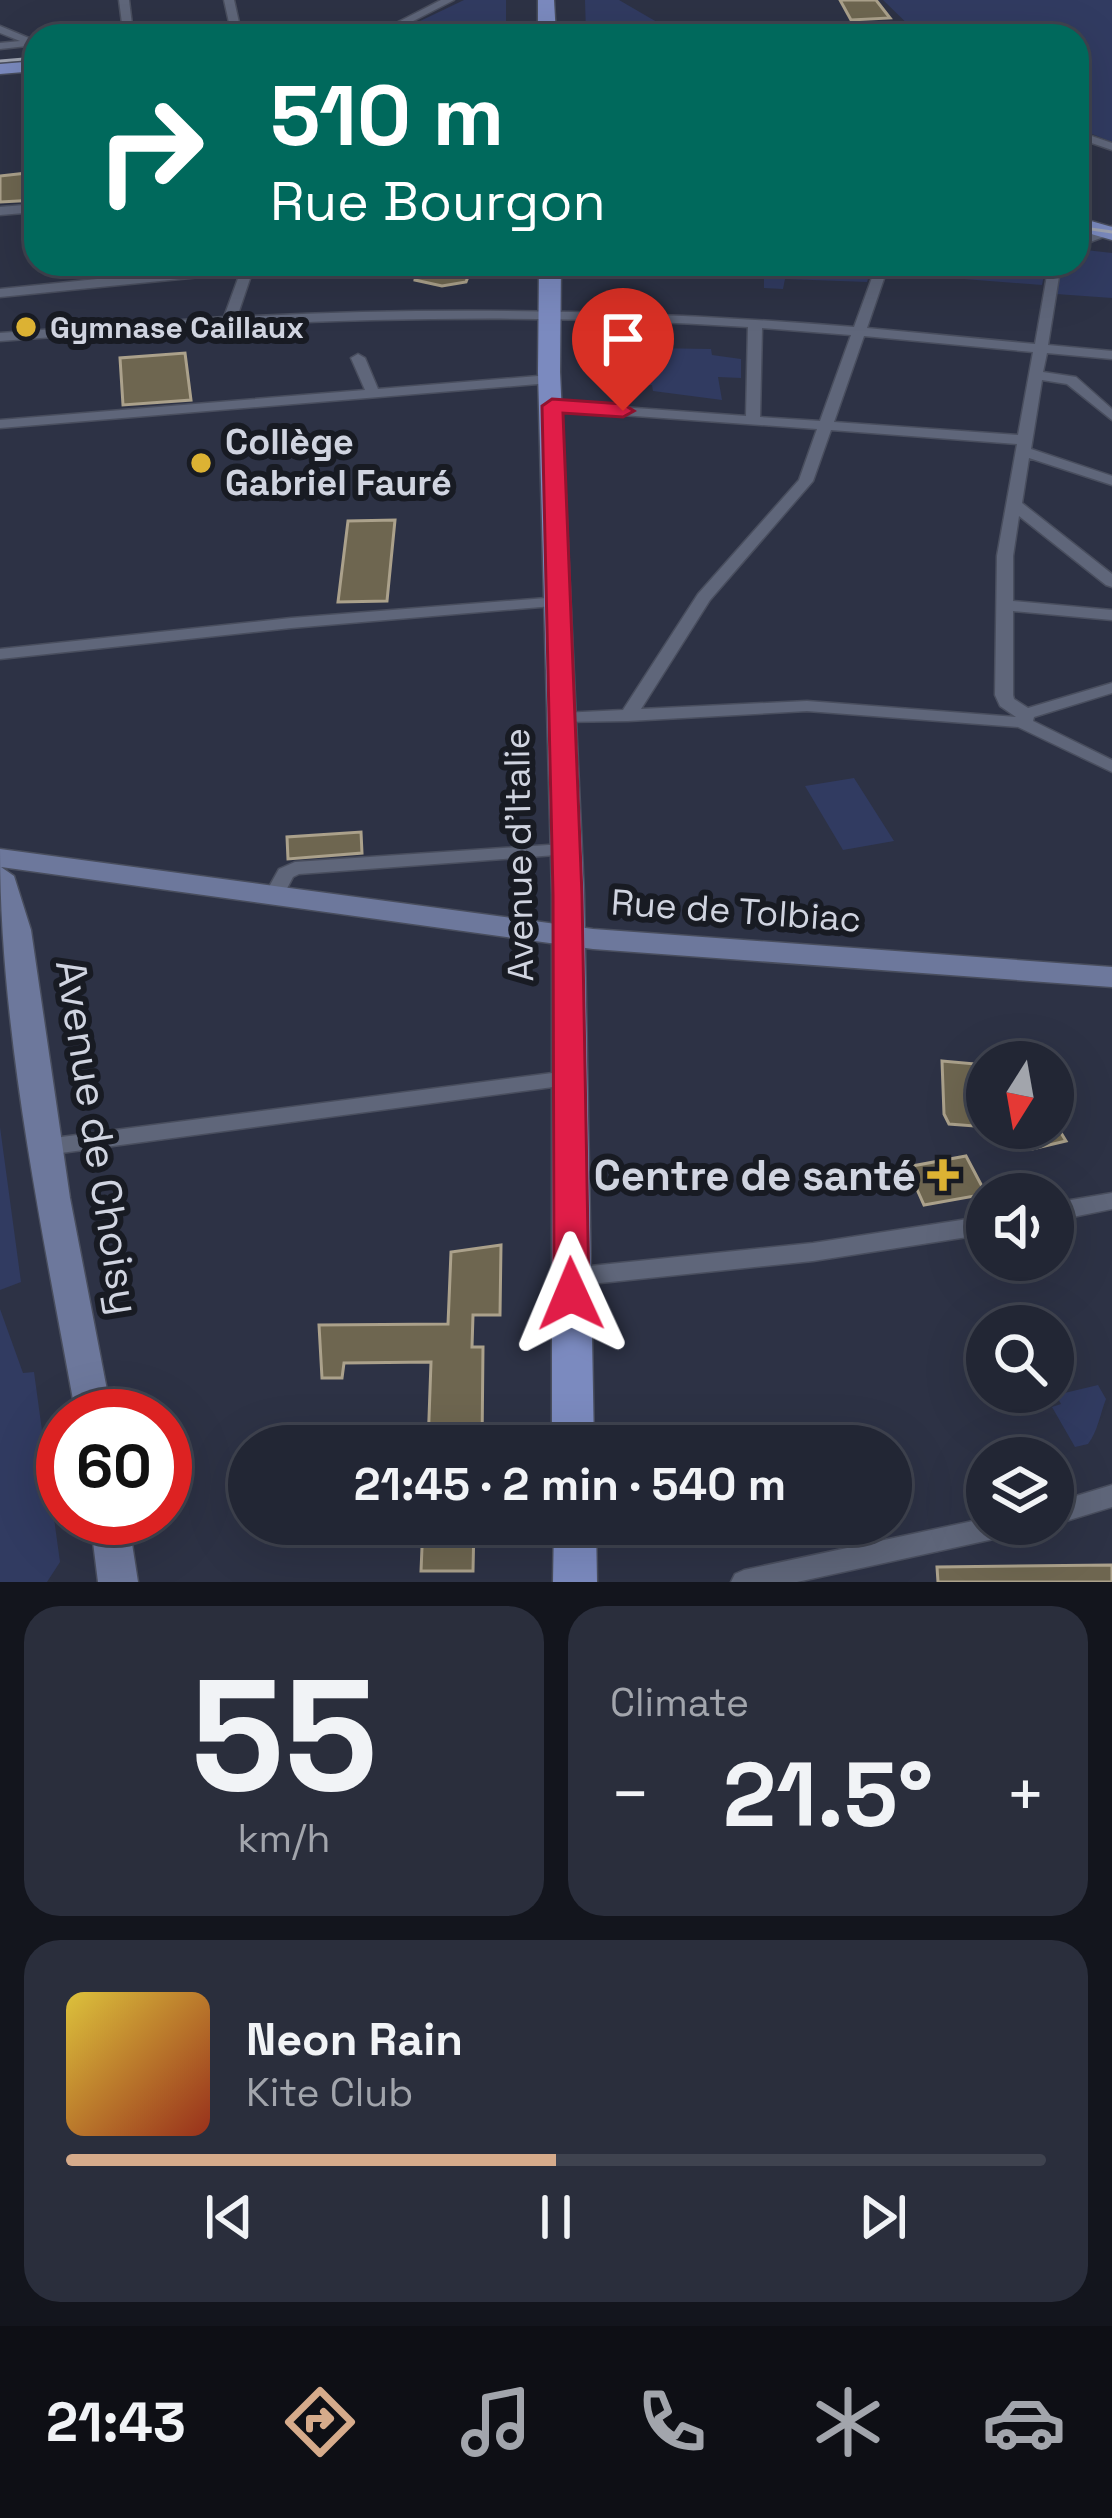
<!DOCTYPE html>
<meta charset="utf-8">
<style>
:root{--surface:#222634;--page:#2a2e3c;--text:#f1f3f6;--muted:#a2a5ac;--line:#3f434f;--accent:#d6ab8b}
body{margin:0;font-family:"Space Grotesk",sans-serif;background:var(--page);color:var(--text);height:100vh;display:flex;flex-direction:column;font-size:45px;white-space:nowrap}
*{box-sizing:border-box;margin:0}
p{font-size:39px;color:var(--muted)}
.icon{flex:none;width:66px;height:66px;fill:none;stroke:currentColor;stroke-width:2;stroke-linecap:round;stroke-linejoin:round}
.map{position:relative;height:1582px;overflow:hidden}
.sheet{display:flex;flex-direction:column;gap:24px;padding:24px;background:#13151d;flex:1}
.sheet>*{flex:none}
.banner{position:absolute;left:24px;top:24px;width:1065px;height:252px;border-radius:36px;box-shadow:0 12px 48px #0002,0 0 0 3px var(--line);background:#00695c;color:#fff;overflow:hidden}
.needle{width:78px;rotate:191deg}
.tools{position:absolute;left:966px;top:1041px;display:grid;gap:24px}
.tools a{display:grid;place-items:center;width:108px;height:108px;border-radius:50%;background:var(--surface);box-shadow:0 12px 48px #0002,0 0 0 3px var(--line);font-size:60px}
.speed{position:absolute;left:36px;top:1389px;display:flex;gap:24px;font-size:60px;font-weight:700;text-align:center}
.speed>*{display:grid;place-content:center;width:156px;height:156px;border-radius:50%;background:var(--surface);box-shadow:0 12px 48px #0002,0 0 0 3px var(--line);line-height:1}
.speed .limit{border:18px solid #d22;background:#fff;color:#111}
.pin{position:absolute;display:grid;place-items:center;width:102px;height:102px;color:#fff;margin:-123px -51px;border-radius:50% 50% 50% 0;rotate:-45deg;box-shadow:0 0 12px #0007}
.pin .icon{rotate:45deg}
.me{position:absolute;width:132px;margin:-66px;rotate:359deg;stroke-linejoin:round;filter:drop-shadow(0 0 9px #0008)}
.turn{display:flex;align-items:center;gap:42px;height:252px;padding:0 48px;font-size:54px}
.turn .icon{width:156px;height:156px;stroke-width:2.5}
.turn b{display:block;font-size:84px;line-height:102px}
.big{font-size:90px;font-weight:800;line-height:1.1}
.sheet .tile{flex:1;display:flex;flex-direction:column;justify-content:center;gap:18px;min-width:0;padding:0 42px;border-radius:36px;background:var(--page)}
.sheet .dial{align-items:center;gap:0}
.dial b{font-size:156px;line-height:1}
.song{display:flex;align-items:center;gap:36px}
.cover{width:144px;height:144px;border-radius:18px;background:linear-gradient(135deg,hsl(50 70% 55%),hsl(10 70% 35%))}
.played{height:12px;border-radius:6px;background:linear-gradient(90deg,var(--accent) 50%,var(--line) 50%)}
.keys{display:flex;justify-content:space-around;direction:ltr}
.heat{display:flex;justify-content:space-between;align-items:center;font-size:66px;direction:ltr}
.sheet .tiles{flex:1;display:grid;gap:24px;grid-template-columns:1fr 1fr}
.tile:last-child{grid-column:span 2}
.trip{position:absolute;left:228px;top:1425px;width:684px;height:120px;border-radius:60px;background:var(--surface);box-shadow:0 12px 48px #0002,0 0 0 3px var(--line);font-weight:800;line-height:120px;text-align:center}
.dock{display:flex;height:192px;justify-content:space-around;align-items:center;background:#0e0f15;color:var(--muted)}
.dock .icon{width:84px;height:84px}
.dock .selected{color:var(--accent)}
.dock b{font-size:54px;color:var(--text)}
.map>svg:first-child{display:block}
.green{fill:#313b61}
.building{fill:#6e6650;stroke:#aba18b;stroke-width:3}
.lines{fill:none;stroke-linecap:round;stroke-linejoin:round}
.street-casing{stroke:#494e5e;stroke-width:3}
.secondary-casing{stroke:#494e5e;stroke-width:3}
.primary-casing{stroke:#494e5e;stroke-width:3}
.street{fill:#5f667a;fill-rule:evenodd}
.secondary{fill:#6d789c;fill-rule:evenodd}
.primary{fill:#7b8abf;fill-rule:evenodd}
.tram{stroke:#9da2b0;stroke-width:3}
.route{fill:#e11d48;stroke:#92132f;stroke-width:3}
.poi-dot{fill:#dcb233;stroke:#181b23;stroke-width:4.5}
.labels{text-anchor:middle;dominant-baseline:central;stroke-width:12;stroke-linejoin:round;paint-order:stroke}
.far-poi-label{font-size:30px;font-weight:bold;fill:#d0d4e0;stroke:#181b23;text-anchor:start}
.poi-label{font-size:36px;font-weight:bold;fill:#d0d4e0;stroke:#181b23;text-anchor:start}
.street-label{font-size:36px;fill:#d0d4e0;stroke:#181b23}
.near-street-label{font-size:42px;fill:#d0d4e0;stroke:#181b23}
.near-poi-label{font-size:42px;font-weight:bold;fill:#d0d4e0;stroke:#181b23;text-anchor:end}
</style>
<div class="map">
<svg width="1112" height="1582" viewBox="0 0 1112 1582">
<rect width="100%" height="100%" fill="#2d3245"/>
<path class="green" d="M464,0h42v24l-54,5 -36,-6z
M585,0h34l62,36h-90l-5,-2z
M883,0h229v142l-35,-14v-92h-157z
M1077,249l35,4v45l-56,-4 7,-30h14z
M693,264h180l-6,18 -82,-3 -2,10 -19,-1v-10l-71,-4z
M890,264h135l21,2 -4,19 -155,-12z
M649,348l62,1 1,6 29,4v19l-23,-1 4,23 -69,-9 -1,-6h-11l-1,-11h11z
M854,778l40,63 -51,9 -38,-64z
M0,1127l21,155 -21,8z
M0,1309l23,64 11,-1 26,190 -13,20h-47z
M1098,1385l8,14c-6,15 -8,32 -18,45l-13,3 -23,-40 9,-3 -5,-9z"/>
<path class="building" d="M840,0h36l14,18 -39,2z
M36,172v28l-36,2v-26z
M418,264h55l-7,18 -24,4 -27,-6z
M185,353l6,47 -68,5 -3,-47z
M395,520l-8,81 -49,1 10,-81z
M361,832l1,21 -74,6 -1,-22z
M942,1061l45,4v62l-38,-3 -5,-10z
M1019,1128h39l8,13 -34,8z
M966,1156l20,38 -62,11 -17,-38z
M501,1245l-1,70h-27l-1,32h11l-1,99h-54l3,-84 -87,1 -2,15h-20l-3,-53 129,-1 3,-72z
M423,1524h51l-1,47h-52z
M1112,1565v17h-174l-1,-15z"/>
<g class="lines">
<g class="street-casing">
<path id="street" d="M119,0h10l4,33 -5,3h-22l17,-5z
M224,0h10l8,36h-10z
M441,0h13l-70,36h-13z
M0,26l36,15v4l-36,4v-6l20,-2 -20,-8z
M1077,131l35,12v7l-35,-12z
M36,204v8l-36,3v-8z
M1112,226v8l-22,8 -6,-4z
M243,264h12l-18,53c206,-11 411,-7 617,10l23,-63h12l-22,64 168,16 14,-80h12l-13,81 64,6v8l-65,-6 -4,19 33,5 36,32v11l-45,-36 -25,-4 -11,69 81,27v9l-83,-27 -7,45 90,71v13l-6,-2 -87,-69 -6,40v45l99,9v10l-99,-9v84l1,4 14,9 84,-25v10l-78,24 -1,4 79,39v12l-94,-45 -211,-16 -179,10 -72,1 -3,-4 9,-5 61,-3 75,-116 101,-114 18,-51 -265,-19 -7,-4 7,-4 194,14 2,-89c-250,-17 -499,-6 -748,14v-8l224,-16 16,-44 -240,24v-8zM762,328l89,7 -31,86 -60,-4zM864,336l169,16 -15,83 -184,-13zM831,430l186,14 -20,112 -2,139 5,11 16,11 -209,-16 -166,8 69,-109 103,-119z
M358,354l7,4 13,31 172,-14 7,4 -7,4 -550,45v-8l365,-30 -14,-32z
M559,597l8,5 -2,3 -274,23 -291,31v-10l291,-31z
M563,844l9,6 -2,4 -271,20 -6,3 -11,21 -7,2 -10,-6 14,-25 16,-7z
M568,1071l7,2 3,5 -3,5 -7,2 -522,70 -8,-2 -3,-6 3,-6 8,-2z
M1112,1193v16l-59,12v-18z
M987,1216v18l-174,27 -242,25 -8,-3 -3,-6 3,-6 8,-3 242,-25z
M1112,1485v22l-59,18 -3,-1h3v-21z
M987,1518v6h38l-4,8 -9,3 -215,47h-66l4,-8 9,-4z"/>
</g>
<g class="secondary-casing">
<path id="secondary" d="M0,849l593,80 519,38v20l-519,-38 -592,-82 13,9 17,54 39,268 42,218h-36c-33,-183 -76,-381 -76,-567z
M90,1518h38l10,64h-40z"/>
</g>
<g class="primary-casing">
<path id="primary" d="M538,0h16l2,36h-18z
M36,61v10l-36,3v-10z
M1077,217l35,10v13l-35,-10z
M539,264h22l-1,108 24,523 10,551h-42v-551l-14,-523z
M554,1524h42l1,58h-44z"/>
</g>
<use href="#street" class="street"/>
<use href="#secondary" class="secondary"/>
<use href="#primary" class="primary"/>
<path class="tram" d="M0,61l36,-3
M1077,227l35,5"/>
</g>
<path class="route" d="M552,399l71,5 11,7 -11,6 -60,-4 19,482 7,399 -5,9 -13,4 -12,-4 -5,-9 -1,-399 -11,-489z"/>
<g class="poi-dot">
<circle cx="26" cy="327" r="12"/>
<circle cx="201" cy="463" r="12"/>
<path d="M937 1157h12v12h12v12h-12v12h-12v-12h-12v-12h12z"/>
</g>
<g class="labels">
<g class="far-poi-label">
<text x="50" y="327">Gymnase Caillaux</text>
</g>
<g class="poi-label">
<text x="225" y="442">Collège<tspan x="225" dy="41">Gabriel Fauré</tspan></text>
</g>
<g class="street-label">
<text transform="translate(519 855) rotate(-91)">Avenue d'Italie</text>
<text transform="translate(736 911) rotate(4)">Rue de Tolbiac</text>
</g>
<g class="near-street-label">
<text transform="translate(98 1137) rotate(81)">Avenue de Choisy</text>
</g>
<g class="near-poi-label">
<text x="916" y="1175">Centre de santé</text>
</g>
</g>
</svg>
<div class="tools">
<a><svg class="needle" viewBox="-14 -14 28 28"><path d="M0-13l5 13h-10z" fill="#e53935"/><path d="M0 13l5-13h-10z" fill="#a2a5ac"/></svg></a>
<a><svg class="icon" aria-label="sound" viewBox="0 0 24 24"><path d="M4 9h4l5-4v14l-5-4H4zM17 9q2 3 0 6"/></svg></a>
<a><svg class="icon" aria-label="search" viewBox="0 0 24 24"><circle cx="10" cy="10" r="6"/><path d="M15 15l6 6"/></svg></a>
<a><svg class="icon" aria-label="layers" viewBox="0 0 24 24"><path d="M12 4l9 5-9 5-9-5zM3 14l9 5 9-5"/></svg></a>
</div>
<div class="speed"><div class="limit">60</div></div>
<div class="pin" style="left:623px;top:411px;background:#d93025"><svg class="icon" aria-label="arrive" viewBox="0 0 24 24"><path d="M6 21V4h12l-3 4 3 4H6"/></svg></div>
<svg class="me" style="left:571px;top:1294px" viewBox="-20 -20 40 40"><path d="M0-17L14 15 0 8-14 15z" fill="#e11d48" stroke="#fff" stroke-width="4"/></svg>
<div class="trip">21:45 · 2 min · 540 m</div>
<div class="banner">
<div class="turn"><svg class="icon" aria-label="right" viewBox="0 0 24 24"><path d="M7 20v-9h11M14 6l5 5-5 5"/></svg><div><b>510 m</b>Rue Bourgon</div></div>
</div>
</div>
<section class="sheet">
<div class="tiles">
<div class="tile dial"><b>55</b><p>km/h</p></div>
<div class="tile"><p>Climate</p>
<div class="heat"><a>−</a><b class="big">21.5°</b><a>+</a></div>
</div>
<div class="tile">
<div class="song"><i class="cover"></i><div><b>Neon Rain</b><p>Kite Club</p></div></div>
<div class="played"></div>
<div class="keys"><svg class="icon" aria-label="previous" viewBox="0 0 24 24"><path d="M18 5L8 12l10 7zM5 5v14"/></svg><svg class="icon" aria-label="pause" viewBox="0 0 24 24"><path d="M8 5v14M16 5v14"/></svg><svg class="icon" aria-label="next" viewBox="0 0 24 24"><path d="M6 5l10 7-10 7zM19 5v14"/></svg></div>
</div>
</div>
</section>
<nav class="dock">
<b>21:43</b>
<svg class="icon selected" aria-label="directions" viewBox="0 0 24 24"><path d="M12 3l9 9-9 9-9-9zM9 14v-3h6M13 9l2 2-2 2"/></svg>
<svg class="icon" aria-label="music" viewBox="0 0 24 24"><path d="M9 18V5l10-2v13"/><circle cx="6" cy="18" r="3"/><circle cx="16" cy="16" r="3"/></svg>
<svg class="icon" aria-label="phone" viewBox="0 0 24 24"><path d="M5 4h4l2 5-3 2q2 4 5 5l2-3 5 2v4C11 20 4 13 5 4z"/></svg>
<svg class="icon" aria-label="climate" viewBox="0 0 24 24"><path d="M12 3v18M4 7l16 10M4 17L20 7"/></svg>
<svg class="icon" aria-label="car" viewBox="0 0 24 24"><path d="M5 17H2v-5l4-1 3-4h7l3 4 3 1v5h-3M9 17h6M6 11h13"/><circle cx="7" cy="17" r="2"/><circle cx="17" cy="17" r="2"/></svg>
</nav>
